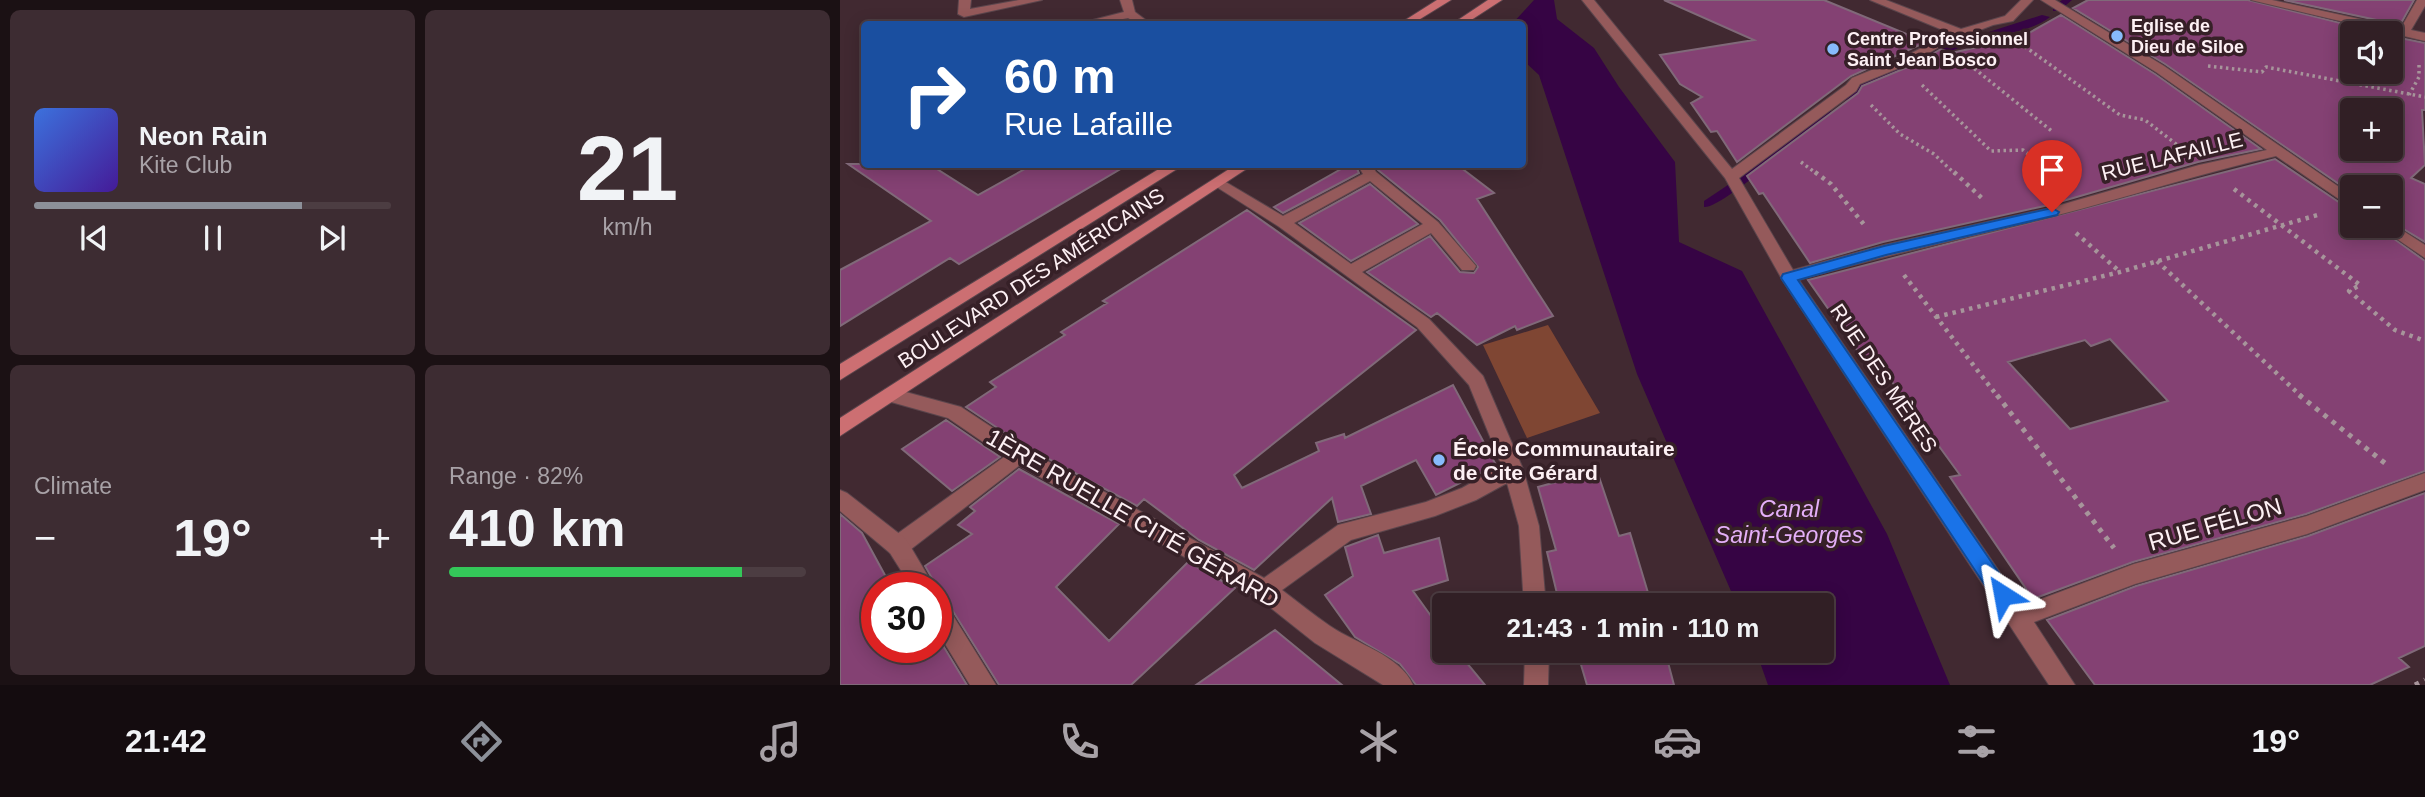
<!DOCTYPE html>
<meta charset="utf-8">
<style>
:root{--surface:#311f25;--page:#3d2c32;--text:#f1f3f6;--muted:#a8a2a7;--line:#4c3d42;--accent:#8c9099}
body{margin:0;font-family:Arial,sans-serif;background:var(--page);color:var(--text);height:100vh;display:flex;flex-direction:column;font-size:26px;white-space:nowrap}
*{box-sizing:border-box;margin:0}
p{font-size:23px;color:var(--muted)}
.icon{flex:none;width:38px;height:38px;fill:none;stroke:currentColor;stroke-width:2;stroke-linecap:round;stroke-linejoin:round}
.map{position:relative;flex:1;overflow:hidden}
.sheet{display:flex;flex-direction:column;gap:10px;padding:10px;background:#1b1114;width:840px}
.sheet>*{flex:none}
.top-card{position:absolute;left:21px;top:21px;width:665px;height:147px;border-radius:7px;box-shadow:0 4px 18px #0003,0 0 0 2px var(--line);background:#1a4fa0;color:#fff;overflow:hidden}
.fabs{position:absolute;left:1500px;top:21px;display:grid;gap:14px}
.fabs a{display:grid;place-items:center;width:63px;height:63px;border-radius:7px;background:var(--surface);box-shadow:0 4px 18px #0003,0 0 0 2px var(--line);font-size:35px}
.speed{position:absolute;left:21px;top:572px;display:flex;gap:14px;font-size:35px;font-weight:700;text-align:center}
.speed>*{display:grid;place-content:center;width:91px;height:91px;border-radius:50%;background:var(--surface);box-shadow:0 4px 18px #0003,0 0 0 2px var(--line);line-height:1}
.speed .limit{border:10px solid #d22;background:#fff;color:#111}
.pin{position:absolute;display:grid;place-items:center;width:60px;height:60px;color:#fff;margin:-72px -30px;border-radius:50% 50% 50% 0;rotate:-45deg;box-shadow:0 0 7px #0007}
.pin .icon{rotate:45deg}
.me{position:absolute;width:77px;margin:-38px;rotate:326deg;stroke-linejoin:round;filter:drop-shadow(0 0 5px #0008)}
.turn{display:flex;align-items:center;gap:24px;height:147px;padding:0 28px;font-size:32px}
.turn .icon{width:91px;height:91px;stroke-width:2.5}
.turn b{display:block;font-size:49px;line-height:60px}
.big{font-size:52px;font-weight:700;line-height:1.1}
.sheet .card{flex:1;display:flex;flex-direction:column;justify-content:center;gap:10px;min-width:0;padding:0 24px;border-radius:10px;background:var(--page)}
.sheet .dial{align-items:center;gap:0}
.dial b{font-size:91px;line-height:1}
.song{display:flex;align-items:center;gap:21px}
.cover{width:84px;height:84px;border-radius:10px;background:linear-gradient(135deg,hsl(220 70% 55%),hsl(260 70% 35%))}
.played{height:7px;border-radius:4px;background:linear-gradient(90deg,var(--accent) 75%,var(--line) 75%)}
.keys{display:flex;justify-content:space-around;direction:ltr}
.heat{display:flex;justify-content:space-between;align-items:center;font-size:38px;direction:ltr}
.charge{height:10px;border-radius:5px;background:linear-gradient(90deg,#34c759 82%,var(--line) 0)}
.sheet .tiles{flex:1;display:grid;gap:10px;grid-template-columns:repeat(2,1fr)}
.trip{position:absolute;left:592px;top:593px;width:402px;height:70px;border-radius:7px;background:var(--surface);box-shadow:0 4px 18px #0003,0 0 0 2px var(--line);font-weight:700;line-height:70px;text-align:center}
.dock{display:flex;height:112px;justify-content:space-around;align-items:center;background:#140c0f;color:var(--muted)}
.dock .icon{width:49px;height:49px}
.dock .current{color:var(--accent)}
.dock b{font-size:32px;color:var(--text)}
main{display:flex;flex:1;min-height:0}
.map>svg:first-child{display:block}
.green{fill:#7f4633}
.water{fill:#360444}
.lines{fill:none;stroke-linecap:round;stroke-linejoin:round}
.stream{fill:#360444;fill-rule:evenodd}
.building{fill:#844173;stroke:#806979;stroke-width:2;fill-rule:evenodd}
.service-casing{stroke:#5b454c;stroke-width:2}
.minor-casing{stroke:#5b454c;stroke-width:2}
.secondary-casing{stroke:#5b454c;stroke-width:2}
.path-far2{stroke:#a7959b;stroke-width:3.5;stroke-dasharray:2.5 3.5;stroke-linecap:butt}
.path-far1{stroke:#a7959b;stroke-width:4.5;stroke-dasharray:3.5 5;stroke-linecap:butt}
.path{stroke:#a7959b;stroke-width:5;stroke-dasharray:4.5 6;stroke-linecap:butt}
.service{fill:#955a5b;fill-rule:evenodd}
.minor{fill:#955a5b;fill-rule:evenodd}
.secondary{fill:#cc6f72;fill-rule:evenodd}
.route{fill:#1a73e8;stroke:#114b97;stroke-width:2}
.poi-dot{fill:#87bbfc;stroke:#362027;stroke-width:2.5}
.labels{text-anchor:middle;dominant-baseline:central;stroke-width:7;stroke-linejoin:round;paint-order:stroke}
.far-poi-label{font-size:18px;font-weight:bold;fill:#fdf0f4;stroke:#362027;text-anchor:start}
.street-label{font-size:21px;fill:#fdf0f4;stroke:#362027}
.poi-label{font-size:21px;font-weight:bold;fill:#fdf0f4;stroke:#362027;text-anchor:start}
.water-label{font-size:23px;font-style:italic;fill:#e4aff8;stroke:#362027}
.near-street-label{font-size:24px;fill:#fdf0f4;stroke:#362027}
</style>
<main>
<section class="sheet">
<div class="tiles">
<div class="card">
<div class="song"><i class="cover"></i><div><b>Neon Rain</b><p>Kite Club</p></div></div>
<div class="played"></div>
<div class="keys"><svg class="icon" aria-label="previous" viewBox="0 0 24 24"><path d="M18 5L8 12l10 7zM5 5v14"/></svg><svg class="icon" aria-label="pause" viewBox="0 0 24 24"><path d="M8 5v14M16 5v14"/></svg><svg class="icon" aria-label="next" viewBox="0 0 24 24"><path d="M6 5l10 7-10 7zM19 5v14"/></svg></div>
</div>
<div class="card dial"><b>21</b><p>km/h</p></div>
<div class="card"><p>Climate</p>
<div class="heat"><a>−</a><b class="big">19°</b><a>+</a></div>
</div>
<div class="card"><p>Range · 82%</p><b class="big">410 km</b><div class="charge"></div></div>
</div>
</section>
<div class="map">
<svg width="1585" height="685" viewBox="0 0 1585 685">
<rect width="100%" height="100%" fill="#412931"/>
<path class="green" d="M708,325l52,88 -73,25 -44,-93z"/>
<path class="water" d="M694,0h20l3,19 37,29 25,39 56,75 4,80 63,29 145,263 63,151h-182l-12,-34h66v-45l-85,-1 -100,-231 -98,-299 -16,-15 -1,-36h-10z"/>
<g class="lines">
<path class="stream" d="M1222,0h10l-13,11h-6v-4z
M1404,0h16l87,21 -5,3z
M1202,15l8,2c-19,15 -49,16 -71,24 -46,15 -92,36 -133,59l-4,1 -5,-3 32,-18 47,-21 57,-22z
M986,108l5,3 -1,2c-20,16 -108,96 -126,94v-6l27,-18z"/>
</g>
<path class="building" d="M824,0h160l102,42 -75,34 -114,86 -20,-31 -6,1 -20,-29 11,-6 -22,-13 -20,-29 94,-15z
M1248,0h160l133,33h-29v39h38v-36l35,7v67h-3l3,55 -14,13 14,6v58l-35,-21v-34h-38v6l-187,-129 -92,-56zM1512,110h38v39h-38z
M1444,0h130l-14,25z
M1221,15l94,59 106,75 -63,13 -149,43 -166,37 -73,21 -47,-70 -4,1 -12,-18 111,-83 4,-7 53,-22 26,-15 10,4 69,-15z
M1435,159l77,52v15h24l49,35v210l-119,43 -173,48 -100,37 -83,-122 10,-2 -73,-100 -10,3 -69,-98zM1270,339l58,62 -98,28 -62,-67 77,-22 6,6z
M8,164h81l49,31 56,-31h95l-170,100 -9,-6 -110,68v-56l91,-49z
M510,164h5l4,9 -76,40 -9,-6z
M541,164h75l38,29 -17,6 76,117 -36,14 -2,-4 -38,19 -40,-32 -6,4 -64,-45 63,-36 30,36 14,1 4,-6 -38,-47 -62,-50 -2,-3z
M530,184l48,40 -67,37 -52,-38z
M407,210l169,120 -182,145 8,13 77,-37 -3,-8 28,-9 1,4 108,-53 43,80 -60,30 -20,-35 -55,26 10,28 -33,8 -6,-24 -78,72 -55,-30 -55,-41 -7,7 -111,-59 -60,-40 30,-20 -6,-5 75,-47 -4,-3 46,-29 -4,-2z
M106,420l54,37 -48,34 -50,-42z
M179,469l100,55 -63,63 53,54 79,-79 47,26 -104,97h-132l-53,-85 -10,-4 1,-9 -12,-21 47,-32 -14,-9 17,-14 -5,-4z
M757,471l22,65 11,-3 22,73h-92l-13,-54 9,-2 -18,-63z
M1585,493v153l-26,12 10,9 -39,18h-275l-48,-65 89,-34 172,-50z
M0,514l22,19 30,55 12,-8 5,8h-32v60h59v-14l31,51h-127z
M538,535l6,18 55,-15 9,42 -35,11 31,43v17h13l28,34h-69l-16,-21 -45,-27 -30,-42 28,-19 -8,-29z
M435,630l67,55h-146z
M737,651h88l9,34h-87z"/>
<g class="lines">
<g class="service-casing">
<path id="service" d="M178,447l7,2 3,6 -3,6 -119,92 -8,2 -8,-2 -3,-7 3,-7z"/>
</g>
<g class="minor-casing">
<path id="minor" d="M119,0h12l-1,9 49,-9h23l-78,17 -6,-3z
M280,0h12l3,12 16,12h-12l-11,-6 -31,6h-20l47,-12z
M742,0h12l138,169 114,-84 6,-7 54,-22 44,-23 -80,-33h16l75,29 44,-13 16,-16h12l-20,21 -20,4 -49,19 -30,18 -54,22 -4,7 -117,87 54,92 91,-25 166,-37 149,-43 68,-15 -111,-78 -115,-72h14l109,66 188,130v12l-76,-52c-75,17 -148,41 -222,60 -85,22 -171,39 -255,64l224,326 111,-42 173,-48 118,-43v17l-118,44 -172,50 -101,38 41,63h-26l-266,-404 -58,-103z
M1411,0h21l129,28 16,-28h8v6l-14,24 14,3v8z
M517,164h14l5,8 62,50 38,44 -2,4h-12l-31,-37 -69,39 67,47 54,57 40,93 16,57 7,80h-22l-5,-80 -12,-43 -31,17 -41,16 -84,24 -69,50c16,12 32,25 48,36 26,18 70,29 83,59h-30l-68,-42 -58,-46 -246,-136 -63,-43 -64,-18 -2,-5 2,-5 7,-2 70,19 64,42 239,129 74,-53 88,-23 36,-14 40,-22 -33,-81 -52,-58 -139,-101 -66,-42 2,-3h10l59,35 80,-42zM530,181l53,43 -72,40 -57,-41z
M1551,223l34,22v13l-47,-32h12z
M0,490l7,3 59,46 29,49h-23l-22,-35 -50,-42z
M96,598l8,3 52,84h-26l-34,-56z
M685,651h24l-1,34h-24z"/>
</g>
<g class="secondary-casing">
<path id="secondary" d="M597,0h14l-39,24h-13z
M648,0h14l-37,24h-13z
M327,164h18l-345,216v-16z
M397,164h17l-414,272v-18z"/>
</g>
<path class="path-far2" d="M1180,43l100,72 25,5 35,27
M1125,61l88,71
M1368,66l54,6 4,-5 159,30
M1082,85l69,66 32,-1 31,24
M1569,95l10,-18v-15
M1031,105l29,29 34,20 21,20
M961,162l16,12"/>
<path class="path-far1" d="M975,172l16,12 35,43
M1114,172l30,28
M1212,172l10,8
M1394,189l126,96 -11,6 46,39 30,11
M1236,233l43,38
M1317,261l145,136
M1064,275l94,122
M1096,317l184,-45 201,-58"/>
<path class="path" d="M1157,395l117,153
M1459,395l87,69
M1575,685l10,-5"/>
<use href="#service" class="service"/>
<use href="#minor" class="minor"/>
<use href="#secondary" class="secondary"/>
</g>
<path class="route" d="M1212,208l7,4 -2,3 -171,40 -88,25 212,309 3,6 -3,7 -7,3 -7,-3 -215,-324 2,-4 101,-28z"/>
<g class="poi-dot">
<circle cx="1277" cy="36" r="7"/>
<circle cx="993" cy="49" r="7"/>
<circle cx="599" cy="460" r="7"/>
</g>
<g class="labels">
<g class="far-poi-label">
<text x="1291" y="26">Eglise de<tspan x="1291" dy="21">Dieu de Siloe</tspan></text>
<text x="1007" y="39">Centre Professionnel<tspan x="1007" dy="21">Saint Jean Bosco</tspan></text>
</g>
<g class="street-label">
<text transform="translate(1332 156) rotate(-14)">RUE LAFAILLE</text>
<text transform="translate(191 278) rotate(-33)">BOULEVARD DES AMÉRICAINS</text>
<text transform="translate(1044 378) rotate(56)">RUE DES MÈRES</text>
</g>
<g class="poi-label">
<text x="613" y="448">École Communautaire<tspan x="613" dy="24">de Cite Gérard</tspan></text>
</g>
<g class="water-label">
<text x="949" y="509">Canal<tspan x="949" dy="26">Saint-Georges</tspan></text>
</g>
<g class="near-street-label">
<text transform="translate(293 518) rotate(30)">1ÈRE RUELLE CITÉ GÉRARD</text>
<text transform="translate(1375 524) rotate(-16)">RUE FÉLON</text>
</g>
</g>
</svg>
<div class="fabs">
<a><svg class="icon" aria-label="sound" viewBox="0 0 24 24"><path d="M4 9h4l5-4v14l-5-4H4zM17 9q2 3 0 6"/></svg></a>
<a>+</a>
<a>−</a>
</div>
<div class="speed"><div class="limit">30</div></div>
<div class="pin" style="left:1212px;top:212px;background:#d93025"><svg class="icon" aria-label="arrive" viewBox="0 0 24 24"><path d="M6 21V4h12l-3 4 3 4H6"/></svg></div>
<svg class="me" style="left:1163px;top:595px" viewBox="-20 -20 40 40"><path d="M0-17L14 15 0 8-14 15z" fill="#1a73e8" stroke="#fff" stroke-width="4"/></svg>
<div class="trip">21:43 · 1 min · 110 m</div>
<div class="top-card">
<div class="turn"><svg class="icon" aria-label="right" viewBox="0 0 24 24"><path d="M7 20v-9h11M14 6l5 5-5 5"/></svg><div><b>60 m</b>Rue Lafaille</div></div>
</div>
</div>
</main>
<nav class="dock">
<b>21:42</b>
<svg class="icon current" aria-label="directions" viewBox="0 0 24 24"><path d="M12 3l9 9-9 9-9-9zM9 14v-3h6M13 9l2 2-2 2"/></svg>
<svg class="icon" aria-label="music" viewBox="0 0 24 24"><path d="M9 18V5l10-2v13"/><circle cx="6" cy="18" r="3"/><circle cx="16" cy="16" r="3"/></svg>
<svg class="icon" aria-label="phone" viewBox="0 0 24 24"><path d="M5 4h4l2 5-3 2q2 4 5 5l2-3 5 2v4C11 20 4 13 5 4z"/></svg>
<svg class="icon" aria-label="climate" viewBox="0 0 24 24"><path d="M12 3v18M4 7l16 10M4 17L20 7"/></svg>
<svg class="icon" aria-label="car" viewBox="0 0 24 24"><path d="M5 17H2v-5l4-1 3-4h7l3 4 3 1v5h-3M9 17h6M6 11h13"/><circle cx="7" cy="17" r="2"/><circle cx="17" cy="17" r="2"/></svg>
<svg class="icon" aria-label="filters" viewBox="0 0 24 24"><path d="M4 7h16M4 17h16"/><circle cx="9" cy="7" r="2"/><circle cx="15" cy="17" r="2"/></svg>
<b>19°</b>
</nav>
